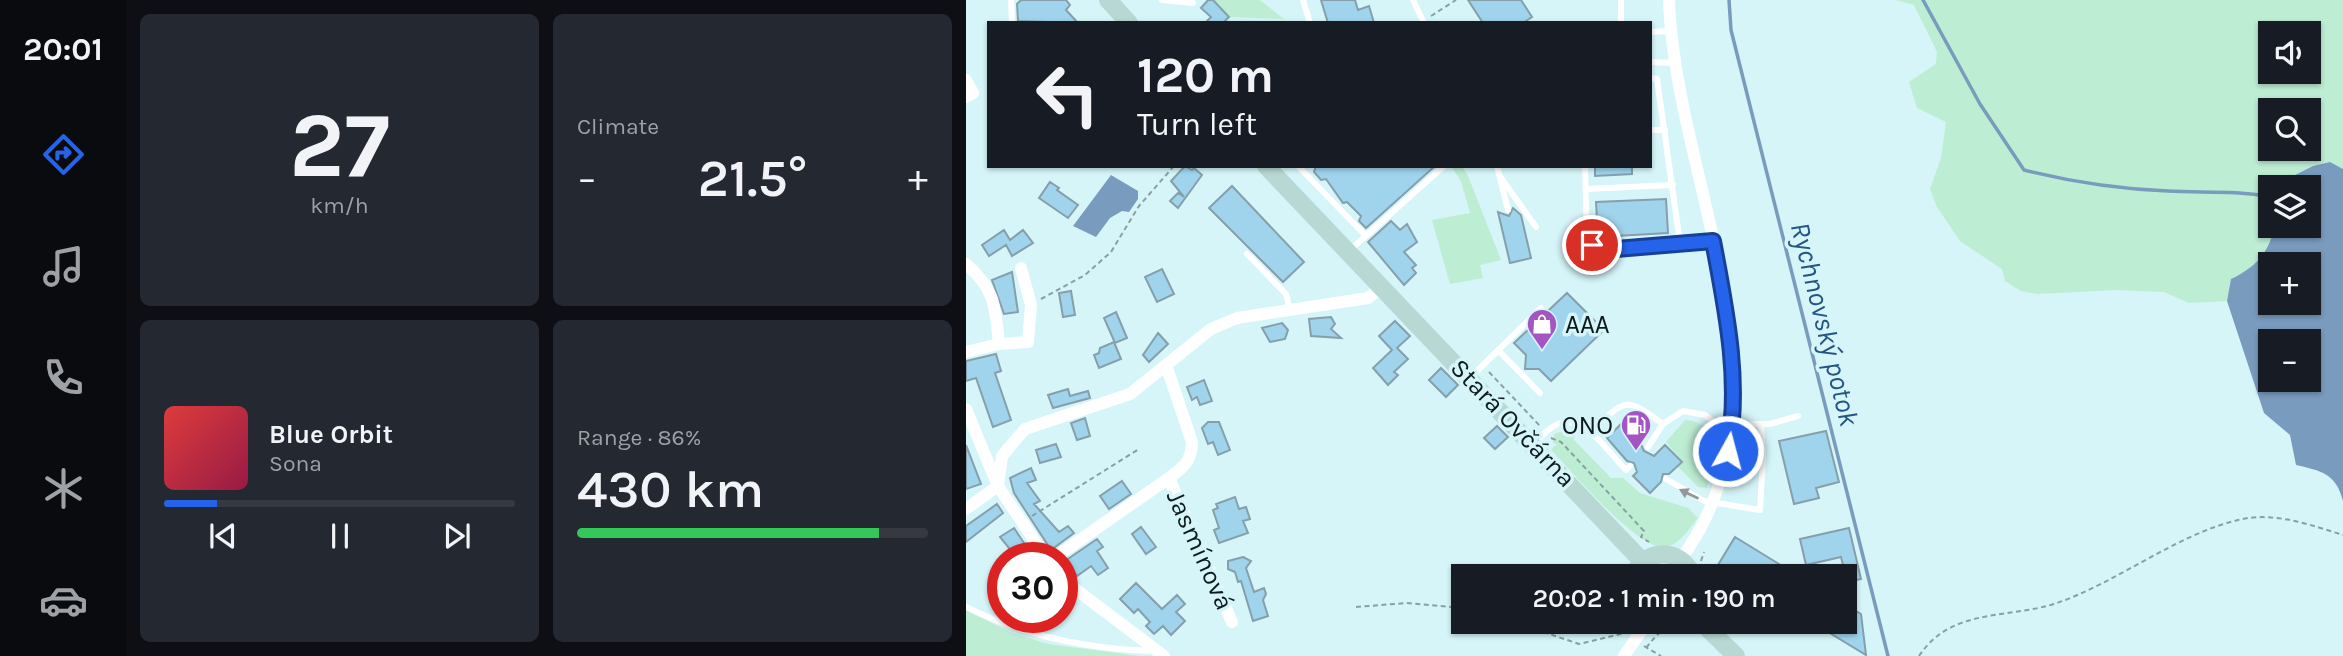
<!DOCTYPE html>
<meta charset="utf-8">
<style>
:root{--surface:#171b24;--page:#242831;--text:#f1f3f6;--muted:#9ea1a6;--line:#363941;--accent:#2563eb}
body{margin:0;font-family:Karla,sans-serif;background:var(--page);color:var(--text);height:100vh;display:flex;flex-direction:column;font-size:26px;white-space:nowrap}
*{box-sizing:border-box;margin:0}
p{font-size:23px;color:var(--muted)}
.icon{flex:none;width:38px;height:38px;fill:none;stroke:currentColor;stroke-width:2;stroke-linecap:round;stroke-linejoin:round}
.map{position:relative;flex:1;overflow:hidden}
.panel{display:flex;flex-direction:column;gap:14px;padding:14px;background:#0d0f14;width:840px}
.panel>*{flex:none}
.top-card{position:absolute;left:21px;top:21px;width:665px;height:147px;border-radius:0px;box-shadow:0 2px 5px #0004;background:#171b24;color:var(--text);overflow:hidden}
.fabs{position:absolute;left:1292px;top:21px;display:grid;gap:14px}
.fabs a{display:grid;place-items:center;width:63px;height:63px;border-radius:0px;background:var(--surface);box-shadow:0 2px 5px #0004;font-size:35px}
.speed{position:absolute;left:21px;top:542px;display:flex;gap:14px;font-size:35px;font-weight:700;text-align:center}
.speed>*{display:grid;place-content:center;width:91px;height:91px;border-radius:50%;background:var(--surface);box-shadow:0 2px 5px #0004;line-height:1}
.speed .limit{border:10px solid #d22;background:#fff;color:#111}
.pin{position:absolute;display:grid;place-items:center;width:60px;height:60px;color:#fff;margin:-30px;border:4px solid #fff;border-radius:50%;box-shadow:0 2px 7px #0007}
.me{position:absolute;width:77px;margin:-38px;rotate:7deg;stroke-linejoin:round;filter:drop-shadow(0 0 5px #0008)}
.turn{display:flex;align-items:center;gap:24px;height:147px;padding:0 35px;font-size:32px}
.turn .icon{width:91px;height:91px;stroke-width:2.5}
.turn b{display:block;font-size:49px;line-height:60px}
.big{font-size:52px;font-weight:600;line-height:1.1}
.panel .tile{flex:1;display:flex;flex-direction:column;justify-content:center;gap:10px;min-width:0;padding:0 24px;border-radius:10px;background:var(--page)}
.panel .dial{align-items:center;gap:0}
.dial b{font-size:91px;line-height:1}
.song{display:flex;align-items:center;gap:21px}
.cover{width:84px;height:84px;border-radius:10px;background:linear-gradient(135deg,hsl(0 70% 55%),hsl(340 70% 35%))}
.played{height:7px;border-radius:4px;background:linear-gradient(90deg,var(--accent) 15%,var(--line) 15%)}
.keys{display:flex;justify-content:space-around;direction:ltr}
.heat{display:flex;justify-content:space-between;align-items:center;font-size:38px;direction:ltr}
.charge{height:10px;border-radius:5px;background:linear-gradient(90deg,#34c759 86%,var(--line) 0)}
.panel .tiles{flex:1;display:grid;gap:14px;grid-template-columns:repeat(2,1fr)}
.trip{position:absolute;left:485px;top:564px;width:406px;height:70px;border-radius:0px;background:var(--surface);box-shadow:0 2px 5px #0004;font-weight:600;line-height:70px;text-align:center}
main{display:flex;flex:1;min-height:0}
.menu{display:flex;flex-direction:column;width:126px;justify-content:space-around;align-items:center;background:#090b0e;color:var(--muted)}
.menu .icon{width:49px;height:49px}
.menu .on{color:var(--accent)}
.menu b{font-size:32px;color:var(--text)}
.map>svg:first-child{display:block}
.green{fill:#bdedd3;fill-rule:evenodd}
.water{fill:#799bbd;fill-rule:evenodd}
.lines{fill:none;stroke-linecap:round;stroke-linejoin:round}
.stream{stroke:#799bbd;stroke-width:3.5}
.building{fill:#9fd4ec;stroke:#859fab;stroke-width:2}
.path{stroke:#88a0a3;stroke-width:2;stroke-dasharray:5 3.5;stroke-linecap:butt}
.lane{stroke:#fff;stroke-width:6}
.street{stroke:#fff;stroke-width:12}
.secondary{stroke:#b7d8d3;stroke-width:18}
.oneway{fill:#939898}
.route-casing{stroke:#184099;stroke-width:18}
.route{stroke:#2563eb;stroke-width:12}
.labels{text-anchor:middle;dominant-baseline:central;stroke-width:7;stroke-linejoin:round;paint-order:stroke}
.poi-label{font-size:26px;fill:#0e1a1b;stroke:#d5f5f9;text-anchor:start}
.street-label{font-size:26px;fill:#0e1a1b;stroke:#d5f5f9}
.water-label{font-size:28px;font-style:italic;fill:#245684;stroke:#d5f5f9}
</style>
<main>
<nav class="menu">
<b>20:01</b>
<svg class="icon on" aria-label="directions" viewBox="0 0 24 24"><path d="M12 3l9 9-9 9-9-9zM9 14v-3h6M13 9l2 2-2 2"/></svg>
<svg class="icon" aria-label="music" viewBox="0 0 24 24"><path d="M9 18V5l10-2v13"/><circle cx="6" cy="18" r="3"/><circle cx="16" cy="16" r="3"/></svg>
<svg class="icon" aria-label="phone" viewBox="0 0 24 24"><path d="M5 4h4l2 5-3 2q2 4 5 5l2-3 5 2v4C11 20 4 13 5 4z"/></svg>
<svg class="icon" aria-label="climate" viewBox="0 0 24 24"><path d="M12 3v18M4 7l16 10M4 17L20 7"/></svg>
<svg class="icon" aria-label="car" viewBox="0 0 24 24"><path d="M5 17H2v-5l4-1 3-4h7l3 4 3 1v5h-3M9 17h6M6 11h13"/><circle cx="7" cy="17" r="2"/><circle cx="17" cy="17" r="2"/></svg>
</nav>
<section class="panel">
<div class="tiles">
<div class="tile dial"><b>27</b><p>km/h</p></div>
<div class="tile"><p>Climate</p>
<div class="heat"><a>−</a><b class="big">21.5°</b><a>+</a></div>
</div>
<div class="tile">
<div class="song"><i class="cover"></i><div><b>Blue Orbit</b><p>Sona</p></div></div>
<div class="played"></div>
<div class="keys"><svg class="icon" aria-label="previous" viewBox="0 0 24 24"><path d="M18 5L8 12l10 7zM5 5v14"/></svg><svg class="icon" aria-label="pause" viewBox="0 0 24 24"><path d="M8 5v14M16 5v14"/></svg><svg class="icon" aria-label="next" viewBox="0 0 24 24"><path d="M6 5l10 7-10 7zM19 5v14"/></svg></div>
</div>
<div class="tile"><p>Range · 86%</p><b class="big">430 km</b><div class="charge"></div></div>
</div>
</section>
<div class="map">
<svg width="1377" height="656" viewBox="0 0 1377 656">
<rect width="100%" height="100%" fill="#d5f5f9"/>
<path class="green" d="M247,0h47l24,19 -55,-2z
M930,0h447v169l-13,-7 -17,4 -32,16 -1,5h-10v39h4c-4,26 -18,41 -42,53l-5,22 -38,2 -25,-11 -49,-2 -78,4 -16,-3 -16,-10 -3,-12 -42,-28 -23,-34 -7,-18 11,-31 5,-36 -29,-14 -8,-26 27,-18 1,-12 -23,-47zM1304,33h38v39h-38zM1304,110h38v39h-38z
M485,166h11l6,10 33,84 -21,5 3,13 -33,6 -18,-64 38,-7 -9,-32z
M719,420c13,0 30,11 33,24l-11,44 -9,-1 -20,-20 5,-5 -17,-20z
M606,428l7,4 -6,7 38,39h12l17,15 48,15 10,10c-9,11 -18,26 -32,29 -27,5 -95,-77 -115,-97l6,-6 -4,-1 1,-9z
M0,610l46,23 36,11 92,12h-174z"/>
<path class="water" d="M1364,162l13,7v332c-7,-28 -22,-30 -47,-36l-6,-30 -26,-22 -37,-112 4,-22c25,-12 39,-27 43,-53h34v-39h-28l1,-5 32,-16zM1304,264h38v39h-38zM1304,341h38v39h-38z
M145,175l27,16v8l-9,13 -7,-1 -12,7 -14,19 -23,-11z"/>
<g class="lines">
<path class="stream" d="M763,0l2,30 157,626
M957,0l57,104 44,66c48,12 95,19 144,21 35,2 67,-1 102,6"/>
</g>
<path class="building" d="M55,0h45l4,5 -4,5 12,13 -60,-2 -1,-17z
M242,0h5l16,17 -6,6h-18l6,-6 -10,-9z
M355,0h34l3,10 11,-4 5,17h-46z
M502,0h53l11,17 -9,6h-40z
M219,166l7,4 2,-2 8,7 -24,33 -8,-7 8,-8 6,4 -13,-16z
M350,166h119l-69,62 -7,-7 2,-5 -14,-14 -4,1 -17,-24 -5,1 -7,-8z
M629,166h37v8l-37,2z
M84,182l9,6 -2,2 21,15 -10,13 -29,-20z
M266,186l72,76 -21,20 -74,-74z
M700,199l2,34 -70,4 -2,-35z
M547,208l8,7 10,43 -21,5 -12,-51 11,4z
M425,221l9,9 7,-6 10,18 -13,10 12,13 -4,3 4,5 -12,12 -36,-43z
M38,230l6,10 13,-10 10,13 -21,13 -6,-11 -17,11 -7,-11z
M196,269l12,25 -17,8 -12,-25z
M46,272l6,40 -14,2 -12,-34z
M105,291l4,24 -12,2 -4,-24z
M601,293l37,37 -53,51 -12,-12h-14l1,-14 -12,-12z
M150,312l11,26 -12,5 -11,-25z
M365,317l4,7 -4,5 10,9 -30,-2 -2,-17z
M429,321l15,15 -13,12 11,11 -14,13 4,3 -10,10 -15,-17 19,-18 -13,-14z
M316,323l6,7 -3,9 -15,3 -8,-14z
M192,333l10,11 -19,18 -6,-7z
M148,342l7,17 -22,9 -5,-13 5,-2 1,-5z
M30,354l5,17 -6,2 16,47 -18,7 -17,-49 -10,3v-20z
M475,368l17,17 -12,12 -17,-17z
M238,380l8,21 -12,4 -3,-8 -5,3 -5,-13z
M102,389l2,7 18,-5 2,7 -37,10 -5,-13z
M670,415l14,15 -11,10 5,11 10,5 11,-11 17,17 -13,12h-6l-2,8 -11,11 -17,-17 4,-4 -3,-9 -7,-2 -20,-23 20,-20 3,3z
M119,418l5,18 -13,4 -6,-17z
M242,422h11l11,28 -12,5 -5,-13 -5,2 -6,-16z
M531,426l11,11 -13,12 -11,-11z
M860,431l13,51 -23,6 3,10 -25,6 -15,-63z
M90,444l5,13 -21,6 -4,-13z
M0,445l15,39 -15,5z
M65,468l5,12 -9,3 13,18 -6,3 25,28 9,-6 6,7 -23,17 -37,-57 -4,-15z
M156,481l9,13 -22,15 -9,-13z
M269,497l4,12 7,-2 4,12 -7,2 5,12 -29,10 -5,-13 5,-2 -6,-18 5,-2 -2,-4z
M31,504l6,9 -37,29v-16z
M175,527l15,20 -10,7 -14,-20z
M48,528l20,30h-17l-17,-21z
M883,528l12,51 -14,3 -6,-25 -35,8 -6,-26z
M769,537l44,27 19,12h-62l-18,-11z
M131,539l6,8 -6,4 11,17 -10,7 -7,-9 -14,10 -5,-7 -10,1v-7z
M277,557l8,4 -5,7 8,24 10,-4 2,6 -3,6 5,16 -15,5 -12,-40 -3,1 -3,-10 -7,-3v-8z
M170,583l26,26 15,-14 8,9 -9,8 9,9 -14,14 -8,-9 -9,8 -8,-8 4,-4 -12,-13 -4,4 -14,-14z
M878,604l17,10 5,41 -56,-34h34z"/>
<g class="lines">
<path class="path" d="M465,16l25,-16
M75,299l44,-24 26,-23 28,-46 35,-40
M523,372l51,54
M585,438l10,4 83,89 -3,6 8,5
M66,516l107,-67
M735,561l3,-9
M390,607l51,-4 56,5
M545,621l68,23 46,-11
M678,646l17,10
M680,648c12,-15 21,-27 41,-19
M953,656c32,-48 86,-37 135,-52 61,-20 121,-69 184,-84 35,-9 73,5 105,15"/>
<path class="lane" d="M45,0l1,23
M196,0l31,3
M337,0l7,23
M447,0l11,23
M655,0v23
M684,32l20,-1
M684,62l25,1
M684,78l7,1 23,164
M684,130h15
M332,166l68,70
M531,166l11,44
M619,166l2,71 5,8 12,5 109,-9
M533,175l37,52
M620,189l87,-4
M383,251l95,-85
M281,254l39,40 4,16
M532,350l42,43
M505,377l70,-69
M765,424h39l28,-8
M623,433c36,-32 34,-39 74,-9
M567,444c9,-8 20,-21 32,-22 24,-1 46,33 61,48l4,-4
M682,447l15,-23 20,-13 22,4 26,20
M700,479l38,22 56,9 3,-54 -2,-31
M0,607c58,29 123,42 187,44"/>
<path class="street" d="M703,0c6,180 133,394 12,559
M0,80l7,13 -7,4
M0,264c30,26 29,43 33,80l-33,8
M33,344l29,-2 3,-37 -10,-37
M200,365l26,77c0,19 -9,26 -23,36l63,144
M0,409l32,77 48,72
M0,509l32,-23 4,-30 23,-27 105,-35 81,-65 26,-11 131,-20 13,-10
M88,558l115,-80
M96,579l102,77
M658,656l24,-35"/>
<path class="secondary" d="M142,0l21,23
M300,166l376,395
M667,576c12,-29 48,-29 60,0
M734,621l36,35"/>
</g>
<defs><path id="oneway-solid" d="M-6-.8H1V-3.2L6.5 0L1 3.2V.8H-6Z" transform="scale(1.75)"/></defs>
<use class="oneway" href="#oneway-solid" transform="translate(723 494) rotate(-154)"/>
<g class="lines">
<g class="route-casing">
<path id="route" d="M626,245l12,5 109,-9c13,69 28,140 15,210"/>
</g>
<use href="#route" class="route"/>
</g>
<defs>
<g id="shop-pin" transform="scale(1.575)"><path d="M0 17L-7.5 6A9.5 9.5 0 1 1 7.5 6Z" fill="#a554c4" stroke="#d5f5f9"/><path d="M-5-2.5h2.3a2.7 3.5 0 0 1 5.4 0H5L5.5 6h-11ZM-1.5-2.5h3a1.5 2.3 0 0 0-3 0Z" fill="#fff"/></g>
<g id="fuel-pin" transform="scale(1.575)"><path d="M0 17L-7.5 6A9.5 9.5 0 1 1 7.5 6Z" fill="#a554c4" stroke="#d5f5f9"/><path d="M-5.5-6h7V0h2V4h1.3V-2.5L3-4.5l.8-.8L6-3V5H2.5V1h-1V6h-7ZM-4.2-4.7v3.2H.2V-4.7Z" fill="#fff"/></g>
</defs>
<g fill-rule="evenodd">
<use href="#shop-pin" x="576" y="324"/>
<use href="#fuel-pin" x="670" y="425"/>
</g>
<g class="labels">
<g class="poi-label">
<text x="599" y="324">AAA</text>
<text x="647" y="425" text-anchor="end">ONO</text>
</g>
<g class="street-label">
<text transform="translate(547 423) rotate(46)">Stará Ovčárna</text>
<text transform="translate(234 550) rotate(66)">Jasmínová</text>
</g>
<g class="water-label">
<text transform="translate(859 324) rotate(76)">Rychnovský potok</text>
</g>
</g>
</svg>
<div class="fabs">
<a><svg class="icon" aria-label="sound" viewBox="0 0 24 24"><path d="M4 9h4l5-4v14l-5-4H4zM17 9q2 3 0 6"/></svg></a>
<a><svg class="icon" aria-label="search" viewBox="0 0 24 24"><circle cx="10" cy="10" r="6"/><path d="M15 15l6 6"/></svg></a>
<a><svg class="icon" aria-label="layers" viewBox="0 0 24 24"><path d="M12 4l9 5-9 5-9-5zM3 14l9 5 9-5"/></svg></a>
<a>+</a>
<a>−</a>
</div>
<div class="speed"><div class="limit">30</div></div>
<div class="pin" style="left:626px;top:245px;background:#d93025"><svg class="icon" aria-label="arrive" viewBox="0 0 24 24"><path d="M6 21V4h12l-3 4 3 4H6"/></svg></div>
<svg class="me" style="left:762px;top:451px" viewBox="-20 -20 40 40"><circle r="17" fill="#2563eb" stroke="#fff" stroke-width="3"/><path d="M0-11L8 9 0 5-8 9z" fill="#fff"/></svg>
<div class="trip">20:02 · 1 min · 190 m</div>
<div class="top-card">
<div class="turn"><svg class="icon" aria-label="left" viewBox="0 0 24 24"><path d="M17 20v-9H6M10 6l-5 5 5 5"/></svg><div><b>120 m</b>Turn left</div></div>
</div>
</div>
</main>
